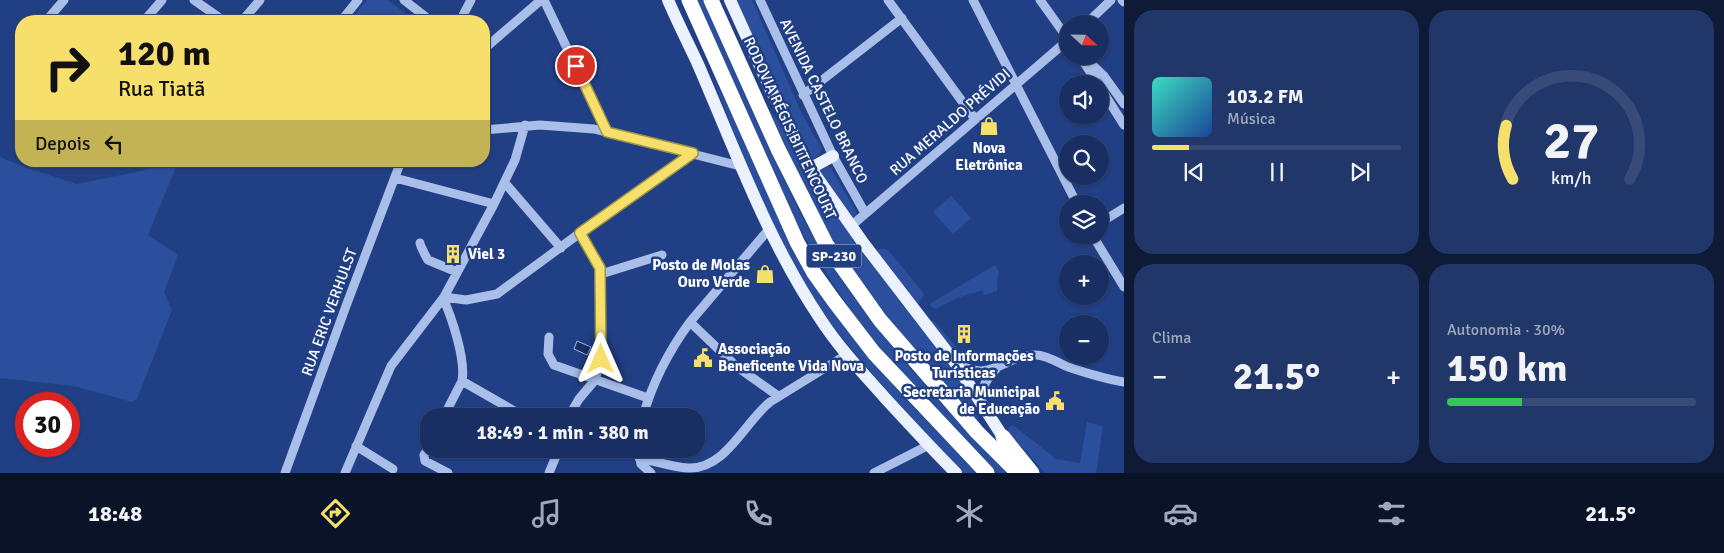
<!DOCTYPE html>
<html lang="pt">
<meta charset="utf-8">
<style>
:root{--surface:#192f63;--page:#223769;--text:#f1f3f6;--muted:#9fa9be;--line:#374a78;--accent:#f6e06b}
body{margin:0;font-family:Signika,sans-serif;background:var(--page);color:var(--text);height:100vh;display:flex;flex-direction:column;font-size:19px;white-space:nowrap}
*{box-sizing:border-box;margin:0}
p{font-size:16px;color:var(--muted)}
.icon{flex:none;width:28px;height:28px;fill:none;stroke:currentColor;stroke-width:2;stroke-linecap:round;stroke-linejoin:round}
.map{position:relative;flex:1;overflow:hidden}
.drawer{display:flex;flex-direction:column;gap:10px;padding:10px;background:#0e1a36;width:600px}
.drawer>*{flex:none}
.banner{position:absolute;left:15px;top:15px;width:475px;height:152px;border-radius:20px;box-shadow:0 1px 4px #0004,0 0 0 1px var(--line);background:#f6e06b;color:#111;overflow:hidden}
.needle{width:32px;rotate:112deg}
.buttons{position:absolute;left:1059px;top:15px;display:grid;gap:10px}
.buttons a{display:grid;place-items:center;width:50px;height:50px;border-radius:50%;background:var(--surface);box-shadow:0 1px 4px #0004,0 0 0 1px var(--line);font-size:25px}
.speed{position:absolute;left:15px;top:392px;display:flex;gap:10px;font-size:25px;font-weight:700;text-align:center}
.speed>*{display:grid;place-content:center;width:65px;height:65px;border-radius:50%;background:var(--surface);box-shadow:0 1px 4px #0004,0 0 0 1px var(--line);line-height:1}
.speed .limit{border:8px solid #d22;background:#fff;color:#111}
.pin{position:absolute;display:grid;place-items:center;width:42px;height:42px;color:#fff;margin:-21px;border:2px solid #fff;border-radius:50%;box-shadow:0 1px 5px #0007}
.me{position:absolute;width:55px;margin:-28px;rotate:0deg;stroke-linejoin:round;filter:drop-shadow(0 0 4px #0008)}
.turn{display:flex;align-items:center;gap:18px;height:105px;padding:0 20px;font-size:22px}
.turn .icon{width:65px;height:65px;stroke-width:2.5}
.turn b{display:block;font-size:35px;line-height:42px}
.then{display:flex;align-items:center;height:48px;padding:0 20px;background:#0003;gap:10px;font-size:19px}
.big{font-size:38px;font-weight:700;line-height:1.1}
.drawer .widget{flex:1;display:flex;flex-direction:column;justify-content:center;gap:8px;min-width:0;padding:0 18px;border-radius:20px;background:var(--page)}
.drawer .dial{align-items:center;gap:0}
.dial svg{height:130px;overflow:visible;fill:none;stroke:var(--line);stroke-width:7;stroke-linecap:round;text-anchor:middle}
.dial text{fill:var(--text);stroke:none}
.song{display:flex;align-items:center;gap:15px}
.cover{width:60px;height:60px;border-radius:8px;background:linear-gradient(135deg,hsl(170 70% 55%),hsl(220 70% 35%))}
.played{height:5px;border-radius:2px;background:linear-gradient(90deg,var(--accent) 15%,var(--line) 15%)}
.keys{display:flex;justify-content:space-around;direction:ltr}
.heat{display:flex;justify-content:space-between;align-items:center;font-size:28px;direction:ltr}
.charge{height:8px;border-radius:4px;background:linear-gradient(90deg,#34c759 30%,var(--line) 0)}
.drawer .tiles{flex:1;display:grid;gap:10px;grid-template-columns:repeat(2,1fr)}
.trip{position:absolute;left:420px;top:408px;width:285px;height:50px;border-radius:20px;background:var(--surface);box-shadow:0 1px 4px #0004,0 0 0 1px var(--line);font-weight:700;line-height:50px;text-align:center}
.tab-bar{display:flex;height:80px;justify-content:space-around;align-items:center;background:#0a1328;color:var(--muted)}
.tab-bar .icon{width:35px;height:35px}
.tab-bar .on{color:var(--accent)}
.tab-bar b{font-size:22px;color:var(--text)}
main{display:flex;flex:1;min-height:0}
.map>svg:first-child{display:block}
.green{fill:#2b4f9c}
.water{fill:#172d64;stroke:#9db7ea}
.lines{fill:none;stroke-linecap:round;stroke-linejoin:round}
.minor{stroke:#a9bee9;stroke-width:9}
.major{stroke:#ecf1fe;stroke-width:12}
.highway{stroke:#fff;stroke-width:15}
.route-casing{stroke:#a09246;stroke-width:12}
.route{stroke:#f6e06b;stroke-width:9}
.labels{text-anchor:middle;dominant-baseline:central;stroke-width:5;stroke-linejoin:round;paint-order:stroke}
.shield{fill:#213f84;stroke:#bcc5da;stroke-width:1}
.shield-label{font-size:14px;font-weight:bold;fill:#fff}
.street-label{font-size:15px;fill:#fff;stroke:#213f84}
.poi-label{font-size:15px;font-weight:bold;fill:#fff;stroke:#213f84}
</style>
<main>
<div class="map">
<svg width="1124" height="473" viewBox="0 0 1124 473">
<rect width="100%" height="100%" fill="#213f84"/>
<path class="green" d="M367,0h21l27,21h-65z
M696,0h7c25,57 49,114 76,169 10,19 18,39 29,58 53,92 126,170 199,246h-13c-60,-64 -123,-127 -170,-203 -29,-46 -51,-95 -73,-145 -18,-42 -36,-83 -55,-125z
M734,0h18l50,114 20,35 -4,7 -5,2 -5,-2z
M711,74l19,36 61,133 82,118 33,38 70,74h-13c-29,-30 -57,-61 -84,-92 -26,-30 -52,-59 -72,-93 -40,-67 -67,-141 -96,-214z
M764,103l15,19 44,77 105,135 43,63 8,26c-23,-16 -43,-46 -61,-68 -29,-36 -58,-73 -84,-113 -28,-43 -48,-92 -70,-139z
M0,157l25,10 52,17 64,-13 24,-9 11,5 -28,68 30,20 -14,37 8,18 -35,89 -5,3 -58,-16 -74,-8z
M827,166l4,2 26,45 -4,5 -33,-46z
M951,196l20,22 -18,16 -20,-22z
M883,248l6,3 35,43 -6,11 -42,-55z
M995,265l4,6 -2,11v9l-13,4 -2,-5 -27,9 -19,10 -6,-3 1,-3z
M929,320l5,1 32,37 -10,-3z
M1087,422l16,4 -7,47h-51l-37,-41 1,-5 4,-2 43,34 24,4z"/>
<path class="water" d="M577,341l14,6 -4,8 -13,-6z"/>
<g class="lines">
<path class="minor" d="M194,0l30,21
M404,0l27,21
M544,0l63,132
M760,0l73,156 32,57
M888,0l87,119
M973,0l104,204
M1040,0l28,39
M1122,0l2,2
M46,21l18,-21
M144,21l18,-21
M242,21l18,-21
M341,21l17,-21
M460,21l11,-21
M1086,24l25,-24
M484,49l57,-49
M1083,56l21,20 20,28
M1083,61l15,23
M1100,87l24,38
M803,95l99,-77
M484,130l56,-5 54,4 146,37
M395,178l99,26
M505,183l56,65
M1100,223l24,-15
M851,226l217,-186
M1093,236l31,51
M420,243c0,2 6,14 8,17l29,12
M601,274l61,-19
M444,297l22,3 31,-6 83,-61 113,-80
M443,298c9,20 23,62 19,83l61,35
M690,322l46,44 42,30
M549,337l-1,17 6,11 94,33
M956,362c34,24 49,-8 80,-7 10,0 23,8 32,12 18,6 37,12 56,15
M982,404c-3,-14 4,-25 14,-35
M444,416l18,-35
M569,416l10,-17 16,-19 6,-21 -1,-91 -20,-35
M643,416c10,-35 25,-64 47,-94l79,-93
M356,446l37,23
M429,447l-5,8 1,6 23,12
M638,449l3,15 10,9
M639,458c16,3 33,9 49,10 37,2 56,-45 82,-66l76,-47
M285,473l61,-167 55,-145
M345,473l46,-107 53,-69 50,-93 21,-44 10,-35
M549,473l10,-24
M874,473l55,-28"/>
<path class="major" d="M668,0c9,21 19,41 29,62 38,87 70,178 124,258 19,29 42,53 65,79 23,25 46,50 70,74
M730,0l39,86 36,72 11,18 48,68 90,117 49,76
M811,168l22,-12"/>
<path class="highway" d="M689,0l108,242 17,31 20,28 40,52 113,120
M711,0l67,149 48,95 54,76 97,112 41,41
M1003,437l29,36"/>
</g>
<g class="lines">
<g class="route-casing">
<path id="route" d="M576,66l31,66 86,21 -113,80 20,35 1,91"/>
</g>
<use href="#route" class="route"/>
</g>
<defs>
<g id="shop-bare" transform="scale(1.5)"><path d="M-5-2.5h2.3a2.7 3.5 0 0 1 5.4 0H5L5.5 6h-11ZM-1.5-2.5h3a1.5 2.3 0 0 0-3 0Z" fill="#f6e06b" stroke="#213f84" stroke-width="2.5" paint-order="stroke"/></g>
<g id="building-bare" transform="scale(1.5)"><path d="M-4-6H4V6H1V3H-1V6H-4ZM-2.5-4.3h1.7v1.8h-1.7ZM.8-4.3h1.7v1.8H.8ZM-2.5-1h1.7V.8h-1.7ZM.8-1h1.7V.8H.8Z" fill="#f6e06b" stroke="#213f84" stroke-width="2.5" paint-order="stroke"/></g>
<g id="civic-bare" transform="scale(1.5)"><path d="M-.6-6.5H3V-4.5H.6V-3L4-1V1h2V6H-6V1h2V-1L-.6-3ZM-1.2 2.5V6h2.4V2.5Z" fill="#f6e06b" stroke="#213f84" stroke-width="2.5" paint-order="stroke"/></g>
</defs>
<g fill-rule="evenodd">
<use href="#shop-bare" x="989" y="126"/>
<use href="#building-bare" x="453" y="254"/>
<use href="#shop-bare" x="765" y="274"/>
<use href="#building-bare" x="964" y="334"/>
<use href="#civic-bare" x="703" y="358"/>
<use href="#civic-bare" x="1055" y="401"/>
</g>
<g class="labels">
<rect class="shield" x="806.5" y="244.5" width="55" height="23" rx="4"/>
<g class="shield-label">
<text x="834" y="256">SP-230</text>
</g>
<g class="street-label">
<text transform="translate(824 101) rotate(64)">AVENIDA CASTELO BRANCO</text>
<text transform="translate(950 122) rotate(-41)">RUA MERALDO PRÉVIDI</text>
<text transform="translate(790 128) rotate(65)">RODOVIA RÉGIS BITTENCOURT</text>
<text transform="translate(329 312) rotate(-70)">RUA ERIC VERHULST</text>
</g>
<g class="poi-label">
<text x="989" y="148">Nova<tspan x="989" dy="17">Eletrônica</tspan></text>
<text x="468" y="254" text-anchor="start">Viel 3</text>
<text x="750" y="265" text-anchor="end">Posto de Molas<tspan x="750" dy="17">Ouro Verde</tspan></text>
<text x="718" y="349" text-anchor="start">Associação<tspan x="718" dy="17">Beneficente Vida Nova</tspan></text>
<text x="964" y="356">Posto de Informações<tspan x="964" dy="17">Turísticas</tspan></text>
<text x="1040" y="392" text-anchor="end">Secretaria Municipal<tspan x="1040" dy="17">de Educação</tspan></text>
</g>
</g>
</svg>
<div class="buttons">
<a><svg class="needle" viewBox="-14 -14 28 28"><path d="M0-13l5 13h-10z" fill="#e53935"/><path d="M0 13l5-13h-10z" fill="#9fa9be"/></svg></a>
<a><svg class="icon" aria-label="sound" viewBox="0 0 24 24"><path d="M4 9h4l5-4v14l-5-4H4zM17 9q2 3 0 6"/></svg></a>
<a><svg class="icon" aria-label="search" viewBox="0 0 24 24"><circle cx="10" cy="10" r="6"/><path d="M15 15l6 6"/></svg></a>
<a><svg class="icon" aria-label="layers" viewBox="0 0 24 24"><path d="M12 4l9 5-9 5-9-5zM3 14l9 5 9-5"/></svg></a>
<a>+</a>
<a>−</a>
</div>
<div class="speed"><div class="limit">30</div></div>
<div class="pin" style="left:576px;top:66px;background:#d93025"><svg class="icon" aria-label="arrive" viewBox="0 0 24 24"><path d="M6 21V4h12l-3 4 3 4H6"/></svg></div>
<svg class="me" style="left:601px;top:359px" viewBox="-20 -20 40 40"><path d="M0-17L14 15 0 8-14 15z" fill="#f6e06b" stroke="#fff" stroke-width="4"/></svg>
<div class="trip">18:49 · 1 min · 380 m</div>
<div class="banner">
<div class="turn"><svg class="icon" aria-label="right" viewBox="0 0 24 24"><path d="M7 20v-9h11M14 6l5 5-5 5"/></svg><div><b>120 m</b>Rua Tiatã</div></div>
<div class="then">Depois<svg class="icon" aria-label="left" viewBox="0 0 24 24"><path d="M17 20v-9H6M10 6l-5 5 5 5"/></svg></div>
</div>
</div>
<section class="drawer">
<div class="tiles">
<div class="widget">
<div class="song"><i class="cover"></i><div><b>103.2 FM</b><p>Música</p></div></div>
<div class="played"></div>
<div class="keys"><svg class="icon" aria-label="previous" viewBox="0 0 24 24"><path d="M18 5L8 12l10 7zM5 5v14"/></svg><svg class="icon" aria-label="pause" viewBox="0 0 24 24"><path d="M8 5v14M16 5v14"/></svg><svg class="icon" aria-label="next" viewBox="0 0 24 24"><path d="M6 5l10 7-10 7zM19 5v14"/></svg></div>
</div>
<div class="widget dial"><svg viewBox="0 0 100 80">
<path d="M14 69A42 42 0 1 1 86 69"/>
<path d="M14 69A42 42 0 0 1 10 36" stroke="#f6e06b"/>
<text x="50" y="56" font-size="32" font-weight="700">27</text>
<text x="50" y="72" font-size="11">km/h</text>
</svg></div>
<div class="widget"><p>Clima</p>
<div class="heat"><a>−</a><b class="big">21.5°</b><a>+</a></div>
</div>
<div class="widget"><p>Autonomia · 30%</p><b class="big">150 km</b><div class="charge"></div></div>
</div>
</section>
</main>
<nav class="tab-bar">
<b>18:48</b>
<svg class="icon on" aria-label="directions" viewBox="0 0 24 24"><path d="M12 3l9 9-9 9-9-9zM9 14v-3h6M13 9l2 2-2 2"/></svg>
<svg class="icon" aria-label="music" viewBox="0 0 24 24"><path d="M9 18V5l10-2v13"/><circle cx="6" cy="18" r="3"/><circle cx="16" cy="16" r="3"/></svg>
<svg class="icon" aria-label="phone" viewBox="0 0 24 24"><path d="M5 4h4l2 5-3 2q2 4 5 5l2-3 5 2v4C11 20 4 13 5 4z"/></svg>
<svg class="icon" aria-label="climate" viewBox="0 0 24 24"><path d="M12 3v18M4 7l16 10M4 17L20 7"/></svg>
<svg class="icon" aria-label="car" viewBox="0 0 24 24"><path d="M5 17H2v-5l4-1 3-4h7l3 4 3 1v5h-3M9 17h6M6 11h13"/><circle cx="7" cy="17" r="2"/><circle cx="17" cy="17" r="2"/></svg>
<svg class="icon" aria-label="filters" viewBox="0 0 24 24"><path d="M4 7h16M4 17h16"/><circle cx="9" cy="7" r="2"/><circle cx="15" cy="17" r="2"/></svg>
<b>21.5°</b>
</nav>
